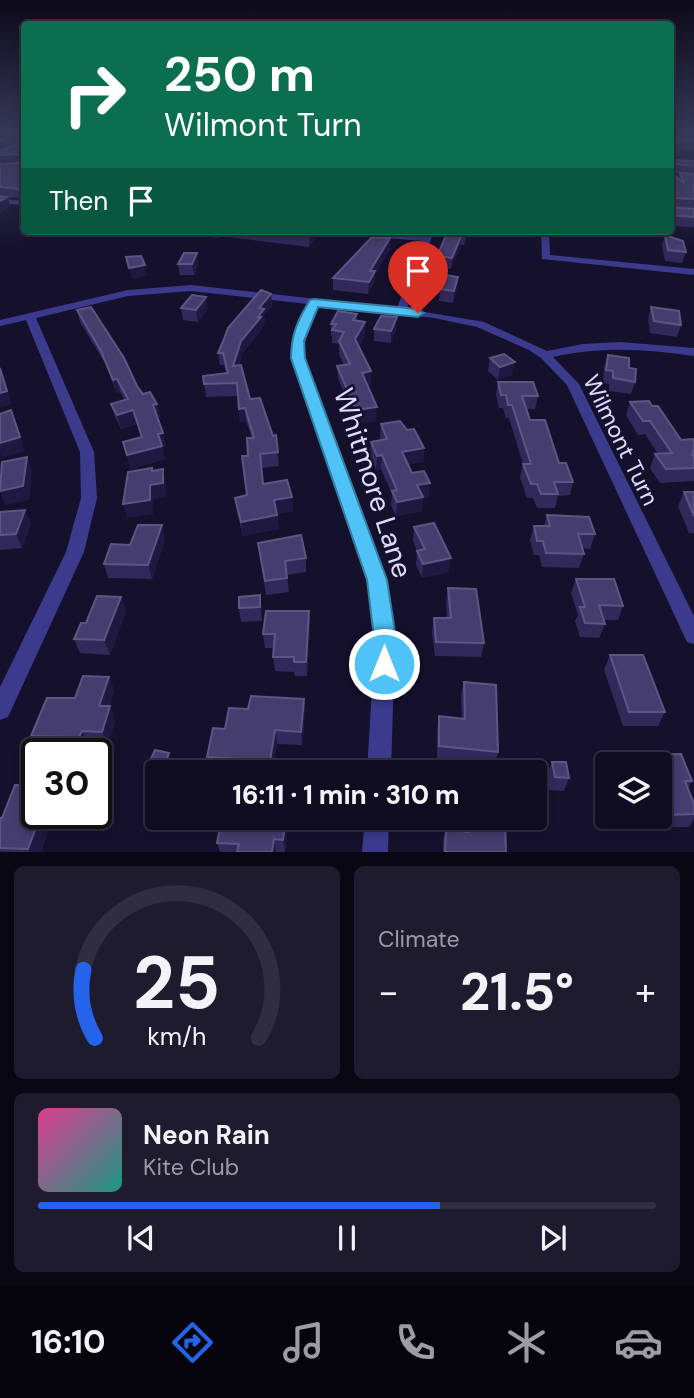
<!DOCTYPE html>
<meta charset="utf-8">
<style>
:root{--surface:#100d22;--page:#1e1b2f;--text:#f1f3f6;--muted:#9c9ca5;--line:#302d40;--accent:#2563eb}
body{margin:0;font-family:"DM Sans",sans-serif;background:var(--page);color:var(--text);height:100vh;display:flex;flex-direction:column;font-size:26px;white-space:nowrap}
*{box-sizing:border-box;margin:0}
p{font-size:23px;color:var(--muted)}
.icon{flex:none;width:38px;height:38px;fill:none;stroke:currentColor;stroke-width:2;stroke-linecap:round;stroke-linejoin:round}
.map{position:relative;height:852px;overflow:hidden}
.panel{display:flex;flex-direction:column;gap:14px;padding:14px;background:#090713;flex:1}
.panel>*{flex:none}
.hud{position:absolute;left:21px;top:21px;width:653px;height:214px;border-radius:7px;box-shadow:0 4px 10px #0003,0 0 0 2px var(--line);background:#0b6e4f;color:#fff;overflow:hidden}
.controls{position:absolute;left:595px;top:752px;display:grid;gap:14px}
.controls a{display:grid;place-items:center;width:77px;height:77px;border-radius:7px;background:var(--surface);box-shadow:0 4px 10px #0003,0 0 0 2px var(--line);font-size:35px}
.speed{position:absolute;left:21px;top:738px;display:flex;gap:14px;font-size:35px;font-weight:700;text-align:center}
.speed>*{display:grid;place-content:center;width:91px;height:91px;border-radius:50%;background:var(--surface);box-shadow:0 4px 10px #0003,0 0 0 2px var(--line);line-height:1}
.speed .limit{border:4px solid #111;border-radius:10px;background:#fff;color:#111}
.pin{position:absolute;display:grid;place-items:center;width:60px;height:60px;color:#fff;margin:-72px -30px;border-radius:50% 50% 50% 0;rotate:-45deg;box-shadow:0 0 7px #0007}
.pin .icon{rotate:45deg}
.me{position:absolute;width:77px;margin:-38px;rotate:0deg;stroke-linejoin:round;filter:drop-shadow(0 0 5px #0008)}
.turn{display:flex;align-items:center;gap:24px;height:147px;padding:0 28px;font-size:32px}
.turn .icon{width:91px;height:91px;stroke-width:2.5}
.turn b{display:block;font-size:49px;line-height:60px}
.then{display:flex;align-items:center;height:66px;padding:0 28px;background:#0003;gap:14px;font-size:26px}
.big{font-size:52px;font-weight:800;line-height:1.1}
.panel .widget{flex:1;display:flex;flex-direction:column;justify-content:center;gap:10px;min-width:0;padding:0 24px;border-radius:10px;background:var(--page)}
.panel .dial{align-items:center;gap:0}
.dial svg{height:182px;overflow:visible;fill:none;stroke:var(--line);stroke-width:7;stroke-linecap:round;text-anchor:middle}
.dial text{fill:var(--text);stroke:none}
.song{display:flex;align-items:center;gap:21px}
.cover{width:84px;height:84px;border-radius:10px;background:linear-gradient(135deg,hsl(330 70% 55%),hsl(170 70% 35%))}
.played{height:7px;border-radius:4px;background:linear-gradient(90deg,var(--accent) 65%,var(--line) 65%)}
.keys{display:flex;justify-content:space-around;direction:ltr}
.heat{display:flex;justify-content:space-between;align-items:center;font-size:38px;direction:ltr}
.panel .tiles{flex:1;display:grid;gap:14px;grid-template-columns:1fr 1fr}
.widget:last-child{grid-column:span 2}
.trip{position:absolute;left:145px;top:760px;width:402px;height:70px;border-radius:7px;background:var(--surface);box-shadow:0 4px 10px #0003,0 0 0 2px var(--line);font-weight:800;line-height:70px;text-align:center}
.tab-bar{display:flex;height:112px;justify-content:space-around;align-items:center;background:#06050e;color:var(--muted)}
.tab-bar .icon{width:49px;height:49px}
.tab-bar .current{color:var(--accent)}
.tab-bar b{font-size:32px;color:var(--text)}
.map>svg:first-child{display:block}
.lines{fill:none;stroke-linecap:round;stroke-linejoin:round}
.minor{fill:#3c3a8d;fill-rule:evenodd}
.wall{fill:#32295b}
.shaded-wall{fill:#1f1841}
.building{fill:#453d6d;stroke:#5d5684;stroke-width:2}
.route{fill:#4fc3f7;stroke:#337fa1;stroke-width:2}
.labels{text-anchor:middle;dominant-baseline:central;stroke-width:5;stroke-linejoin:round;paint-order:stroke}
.street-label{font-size:23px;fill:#e0dcff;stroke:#15112d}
.near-street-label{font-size:28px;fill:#e0dcff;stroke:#15112d}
</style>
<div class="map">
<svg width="694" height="852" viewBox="0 0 694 852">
<rect width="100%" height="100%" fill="#15112d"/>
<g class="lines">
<path class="minor" d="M670,175l24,2v4l-24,-2z
M0,199l24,2v4l-24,-2z
M338,231h32l54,5 2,-5h8l-27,78 77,13 63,29 36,-7 37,-2 74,6v8c-47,-7 -94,-10 -141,1l26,27 115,232v28l-7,-2 -120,-257 -26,-27 -12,-8 -52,-23 -43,-9 -116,-13 -12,30 -2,22 82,223 9,58 -4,134h-24l8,-134 -7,-58 -76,-223 4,-28 12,-25 -117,-13 -63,5 -92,22 58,134 3,46 -13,54 -76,165 -8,3v-33l66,-135 15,-54 -1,-46 -54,-132 -26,6v-6l128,-30 63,-5 206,23 25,-67 -80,-7z
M541,231h8l1,24 144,14v6l-152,-16z
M365,817h24l-1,35h-26z"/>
</g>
<path class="wall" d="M0,132h24v66l-16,-1 2,9 -10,7v-62l23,-10 -23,9z
M694,132v18l-24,-2v-11z
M674,160l20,1v47h-14l14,1v18l-24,-1v-50l8,3 2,-6h-7l-1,-4z
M144,231h178l-13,16 -89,-11 -2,2z
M469,231l-5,14h-3l-10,24 -15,-2 1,-11 11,-23z
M665,235l21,17 -4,11 -17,-2 -3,-15z
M390,249l-15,25 -1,8 -6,12 -35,-4v-12z
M178,264h21l-5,11h-14z
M458,277l-1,11 -4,15 -14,-2 1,-12z
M271,294l1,12 -8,9 1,6 -3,4v4l-20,25 -3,11 11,34 23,37 3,-1 3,31 -18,2 2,16 29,13 1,14 -16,3 2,15 -36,7 -6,-24 -2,-14 12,-2 1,-40 4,-18 -6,-17 -6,1 -2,-26 -32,1 -2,-13 22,-11 -2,-8h-4l-2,-12z
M651,307l30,18 -4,12 -27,-4 -2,-14z
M181,308h27l-10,14 -15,-2z
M77,310l66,84 14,10 3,13h-2l8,29 -4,1 3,12 -34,10 -8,-27 18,-5 -4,-13 -16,5 -6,-12 -4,-13 14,-4 -5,-8 -3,1 -12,-30 -25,-41z
M357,314v7l8,13 -6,12 12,38 -4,1 9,36 -20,2 -18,-45 -1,-12 7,-1 -5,-11v-10l-7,-1v-7h-1v-12z
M374,329l22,1 -5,13 -17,-2z
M608,355l21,13 6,14 -4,12 -22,-3v-7l-6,-1 1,-16z
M490,358l22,17 -14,5 -10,-9z
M498,382l40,14 -3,13h-9l4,11 29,43 14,19 -3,13 -12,1 -3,12h-18l-4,-10h-6l-7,-21 3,-13 -14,-46h-3l-3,-10h-4l-3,-13z
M630,402l22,4 29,34 13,-1v42l-34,2 -10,-15 5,-14h3l-13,-20 -7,1 -12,-20z
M381,424l26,6 17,18 -1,14 -15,2 4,9 17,24 -6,1 -1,13 -26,5 -5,-11 1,-11 -11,-25 -5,1 -6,-15 1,-13 10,-2 -1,-3z
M684,492h10v41h-5l-11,-27z
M0,512l31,12 -9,24 -22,2z
M547,515l48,19 -5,15 -8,-1 2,6 -5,14 -37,-1 -3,-12h-5l-4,-15 4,-14h10z
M414,527l35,45 -27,6 -6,-13 1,-14 -4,-10z
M165,539l-13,40 -44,-1 -4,-14 26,-19z
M258,543l48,15v14l-19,3 2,17 -23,3z
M576,579l47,27 -5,14h-15l2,4 -6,14 -19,-1 -5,-16 3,-6 -7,-22z
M448,588l36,55 -3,14 -46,-1 -3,-24 2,-14h13l-1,-15z
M260,595l2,15v11l-21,1 -2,-14z
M121,597l5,14 -16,44 -30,-2 -6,-14 12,-16z
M309,611l1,15 -3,50h-12l-1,-4 -19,-1 -2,-14 1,-9h-9l-2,-14z
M610,655l55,57 -7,14h-35l-19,-56z
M109,677l5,14 -5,15 6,14 -7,25h-20l-2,5 -47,-1 -8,-13 44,-38z
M464,682l34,70 -4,13 -57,-6v-29l2,-14 23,3 -1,-23z
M304,699l1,14 -3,32 -25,-1 -5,28 -62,-1 -3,-14 18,-28 23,-20z
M169,753l5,14 -2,5h-14v5l-4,-1 -5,-13z
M644,755l48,26 -4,7 6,16v15l-5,8h-32l-3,-10h6v-52h-22z
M552,762l17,16 -5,13 -15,-1 -2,-15z
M37,814h17l-13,38h-41v-34z
M465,817h40l1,35h-63v-11l3,-12 19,3z
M288,825l-3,27h-65l-3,-9z"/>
<path class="shaded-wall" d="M21,132l2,9 -23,9v-9z
M21,154l3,8 -24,2v-9z
M24,187v11l-3,-9z
M7,197l3,9 -10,7v-12z
M217,231h2l1,5 -2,2z
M313,231h9l-13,16v-11z
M467,231h2l-5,14 2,-11z
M462,234l-1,11 -10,24 1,-11z
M390,238v11l-15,25 -1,8 -6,12 2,-23z
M197,253l2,11 -5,11 -2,-11z
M145,265l2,11 -15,3 -3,-11z
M458,277l-1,11 -4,15 1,-12z
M271,294l1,12 -8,9 1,6 -3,4v4l-20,25 -7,25 -2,-13 8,-25 18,-33z
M206,297l2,11 -10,14 -2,-12z
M397,317l-1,13 -5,13v-12z
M365,322v12l-10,18v-13z
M515,362l-3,13 -14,5 2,-13z
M0,365l12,39 -12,4z
M371,371v13l-9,2v-13z
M117,379l3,13 -3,1 -4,-13z
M157,404l3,13 -4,1 -3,-13z
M377,407l-1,14 -20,2v-13z
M245,408l1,13 -6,1 -1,-13z
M11,410l14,41 -23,7 -2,-5v-10z
M133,410l4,14 -16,5 -4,-14z
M163,433l3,13 -4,1 3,12 -34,10 -4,-14 31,-21z
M424,448l-1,14 -22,4 1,-14z
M382,455l-1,14 -5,1 1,-14z
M27,457l5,14 -3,29 -24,5 -5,-14z
M152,468l4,14 7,-13 3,14 1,14 -14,2v15l-26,4 -4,-14 27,-19z
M430,483l-1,14 -6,1 -1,13 -26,5 1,-14 20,-17z
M292,497l1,14 -18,3 -1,-14z
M25,510l6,14 -9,24 -6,-14z
M277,515l2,14 -36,7 -2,-14z
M162,525l3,14 -13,40 -4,-14z
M451,558l-2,14 -27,6 1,-14z
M260,595l2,15v11l-2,-14z
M121,597l5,14 -16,44 -6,-15z
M309,611l1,15 -3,50 -1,-14z
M109,677l5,14 -9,29 -6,-14z
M304,699l1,14 -3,32 -1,-13z
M110,706l5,14 -7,25 -6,-13z
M275,730l2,14 -5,28 -2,-11z
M82,731l6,14 -2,5 -7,-13z
M169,753l5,14 -2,5h-6l-2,-6z
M41,814h13l-13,38h-11l-2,-3z
M286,817h1l1,8 -3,27 -2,-12z
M274,839l2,13h-4z"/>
<path class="building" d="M0,132h24v55l-3,2 -21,-2v-23l22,-1 2,-3 -3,-6 -21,1v-4l23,-10 1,-6 -3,-3 -21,9z
M687,132h7v9l-24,-1v-3z
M674,160l20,1v5l-18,-2z
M680,173l14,1v25l-21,-1 -3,2 1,7 23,2v8l-24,-2v-40l14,7z
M0,196l7,1 -7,4z
M264,231h49l-4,5z
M448,231h19l-1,3h-4l-10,24 -15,-2z
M665,235l18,6 3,11 -18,-2z
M372,237l18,1 -20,33h5l-6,11 -36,-4z
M184,253h13l-5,11h-14z
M141,256l4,9 -16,3 -3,-11z
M445,275l13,2 -4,14 -14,-2z
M261,290l10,4 -12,14 5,1 -6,8h3l-20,24 -8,25 8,-1 9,34 10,-1 13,38 3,-1 2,17 -18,2 3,30 24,-4 5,17 -18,3 3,15 -36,7 -6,-24 12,-3 -5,-39h6l-1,-18h7l-9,-30 -6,1 -2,-26 -33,1 -1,-8 25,-3 -5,-20h-5l6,-14 4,-11z
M192,295l14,2 -10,13 -15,-2z
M91,307l33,51 13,28 6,8 7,-2 7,12 -4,1 10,28 -5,1 4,12 -35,9 -4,-13 19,-5 -9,-27 -16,5 -6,-11 17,-5 -11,-20 -4,1 -12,-29 -24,-41z
M651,307l28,4 2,14 -27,-4z
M338,311l19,3 -4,6 12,2 -10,17 16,32 -9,2 15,34 -21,3 -19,-44 13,-2 -11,-23 5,-9 -12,-2 4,-6h-5z
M381,316l16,1 -6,14 -17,-2z
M504,354l11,8 -15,5 -10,-9z
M608,355l21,3v10l7,1 -1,13 -22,-4v-7l-7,-1z
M0,368l7,23 -7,2z
M498,382h35l5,14h-16l8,24h15l14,43h7l7,19h-19l4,12h-17l-4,-10h-6l-8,-20h8l-19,-59h-4l-2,-10h-5z
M649,401l3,5h6l23,34 13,-1v12h-1l1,4h-2l2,2v11l-28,1 -11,-15 17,-1 -22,-32h-7l-13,-19z
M11,410l9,27 -20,6v-29z
M400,421l7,9 7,-1 10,19 -22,4 10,21 12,-2 6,12 -13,2 6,12 -26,5 -5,-11 5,-1 -15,-35 -5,1 -6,-14 16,-3 -6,-15z
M27,457l-4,29 -23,5 2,-29z
M152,468v3l11,-2v14l-13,2v15l-27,4 5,-32z
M684,492h10v24z
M25,510l-9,24 -16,1v-23z
M547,515l42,2 6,17h-17l6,20 -38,-1 -3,-12h-6l-3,-15h16z
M434,523l17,35 -28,6 -6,-13 8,-2 -11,-22z
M138,525h24l-14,40 -44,-1 7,-20 19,1z
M301,535l5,23 -21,3 2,17 -22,3 -7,-38z
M576,579h38l9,27 -24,-1 6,19 -20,-1 -5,-16h5z
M448,588l28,1 8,54 -48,-1 -2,-24h17z
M260,595v12l-21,1v-11z
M97,596l24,1 -17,43 -30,-1 7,-16h5z
M266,611h43l-3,51h-12v-5h-21l2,-23h-12z
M610,655h33l22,57h-36z
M83,676l26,1 -10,29h11l-8,26 -20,-1 -3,6 -48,-1 16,-38h28z
M464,682l32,3 2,67 -59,-6v-30l26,3z
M251,696l53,3 -3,33 -26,-2 -5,31 -63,-4 6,-29 12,1 4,-21 19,1z
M155,750l14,3 -5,13 -15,-3z
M681,754l11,27h-7l9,23v10l-28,1 -6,-17v-33h-12l-4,-10z
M552,762h14l3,16 -14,-1z
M15,785l22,1v28h4l-13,35 -28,-1v-30h2z
M222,817h64l-3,23 -9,-1 -2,13h-35l2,-8 -22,-1z
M468,817h37l1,35h-61l1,-23 22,3z"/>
<linearGradient id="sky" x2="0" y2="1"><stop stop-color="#0c0919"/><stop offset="0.53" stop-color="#353857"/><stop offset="1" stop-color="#353857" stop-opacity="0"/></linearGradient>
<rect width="694" height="251" fill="url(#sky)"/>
<path class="route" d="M314,299l104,10 6,4 -6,4 -100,-10 -14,34 1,17 82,222 9,58 -1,26 -3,8 -8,3 -8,-3 -4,-8 2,-26 -7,-58 -76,-222c0,-23 7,-39 19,-58z"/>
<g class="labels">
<g class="street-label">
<text transform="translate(621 440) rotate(64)">Wilmont Turn</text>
</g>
<g class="near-street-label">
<text transform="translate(373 483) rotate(72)">Whitmore Lane</text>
</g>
</g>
</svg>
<div class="controls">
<a><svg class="icon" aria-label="layers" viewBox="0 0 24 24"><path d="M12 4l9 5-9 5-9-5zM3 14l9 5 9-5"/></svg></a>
</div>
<div class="speed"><div class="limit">30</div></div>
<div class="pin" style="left:418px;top:313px;background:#d93025"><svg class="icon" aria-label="arrive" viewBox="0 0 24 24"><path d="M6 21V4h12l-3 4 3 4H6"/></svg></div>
<svg class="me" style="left:384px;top:664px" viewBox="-20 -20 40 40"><circle r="17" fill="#4fc3f7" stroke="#fff" stroke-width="3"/><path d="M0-11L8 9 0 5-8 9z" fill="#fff"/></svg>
<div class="trip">16:11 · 1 min · 310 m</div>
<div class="hud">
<div class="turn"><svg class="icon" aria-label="right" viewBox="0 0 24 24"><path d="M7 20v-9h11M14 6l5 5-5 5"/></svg><div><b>250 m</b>Wilmont Turn</div></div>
<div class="then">Then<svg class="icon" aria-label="arrive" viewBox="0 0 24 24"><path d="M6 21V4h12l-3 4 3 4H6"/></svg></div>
</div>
</div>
<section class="panel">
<div class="tiles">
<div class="widget dial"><svg viewBox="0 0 100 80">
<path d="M14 69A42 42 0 1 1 86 69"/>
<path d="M14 69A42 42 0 0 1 9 39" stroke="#2563eb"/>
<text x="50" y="56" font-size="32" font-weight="700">25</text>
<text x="50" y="72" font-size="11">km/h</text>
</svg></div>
<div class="widget"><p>Climate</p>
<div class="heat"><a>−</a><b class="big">21.5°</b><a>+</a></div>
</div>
<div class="widget">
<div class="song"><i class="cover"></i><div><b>Neon Rain</b><p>Kite Club</p></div></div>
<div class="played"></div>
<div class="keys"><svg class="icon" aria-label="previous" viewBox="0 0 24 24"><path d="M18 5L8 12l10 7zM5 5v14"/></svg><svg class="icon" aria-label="pause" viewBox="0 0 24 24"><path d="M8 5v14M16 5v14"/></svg><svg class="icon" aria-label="next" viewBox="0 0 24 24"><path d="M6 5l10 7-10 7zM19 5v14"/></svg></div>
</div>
</div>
</section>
<nav class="tab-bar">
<b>16:10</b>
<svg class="icon current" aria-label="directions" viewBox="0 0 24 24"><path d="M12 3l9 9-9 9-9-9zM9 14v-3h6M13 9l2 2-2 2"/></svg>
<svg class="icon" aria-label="music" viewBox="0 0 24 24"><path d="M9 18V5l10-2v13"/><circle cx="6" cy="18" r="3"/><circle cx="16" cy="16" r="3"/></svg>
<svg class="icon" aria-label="phone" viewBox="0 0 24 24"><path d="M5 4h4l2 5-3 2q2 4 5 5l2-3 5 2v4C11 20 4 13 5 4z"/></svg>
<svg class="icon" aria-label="climate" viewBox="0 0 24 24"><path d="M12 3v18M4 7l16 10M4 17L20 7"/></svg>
<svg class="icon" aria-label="car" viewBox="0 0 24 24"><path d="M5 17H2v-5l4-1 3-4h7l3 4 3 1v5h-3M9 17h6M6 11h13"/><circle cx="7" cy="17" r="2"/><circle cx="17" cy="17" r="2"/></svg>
</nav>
